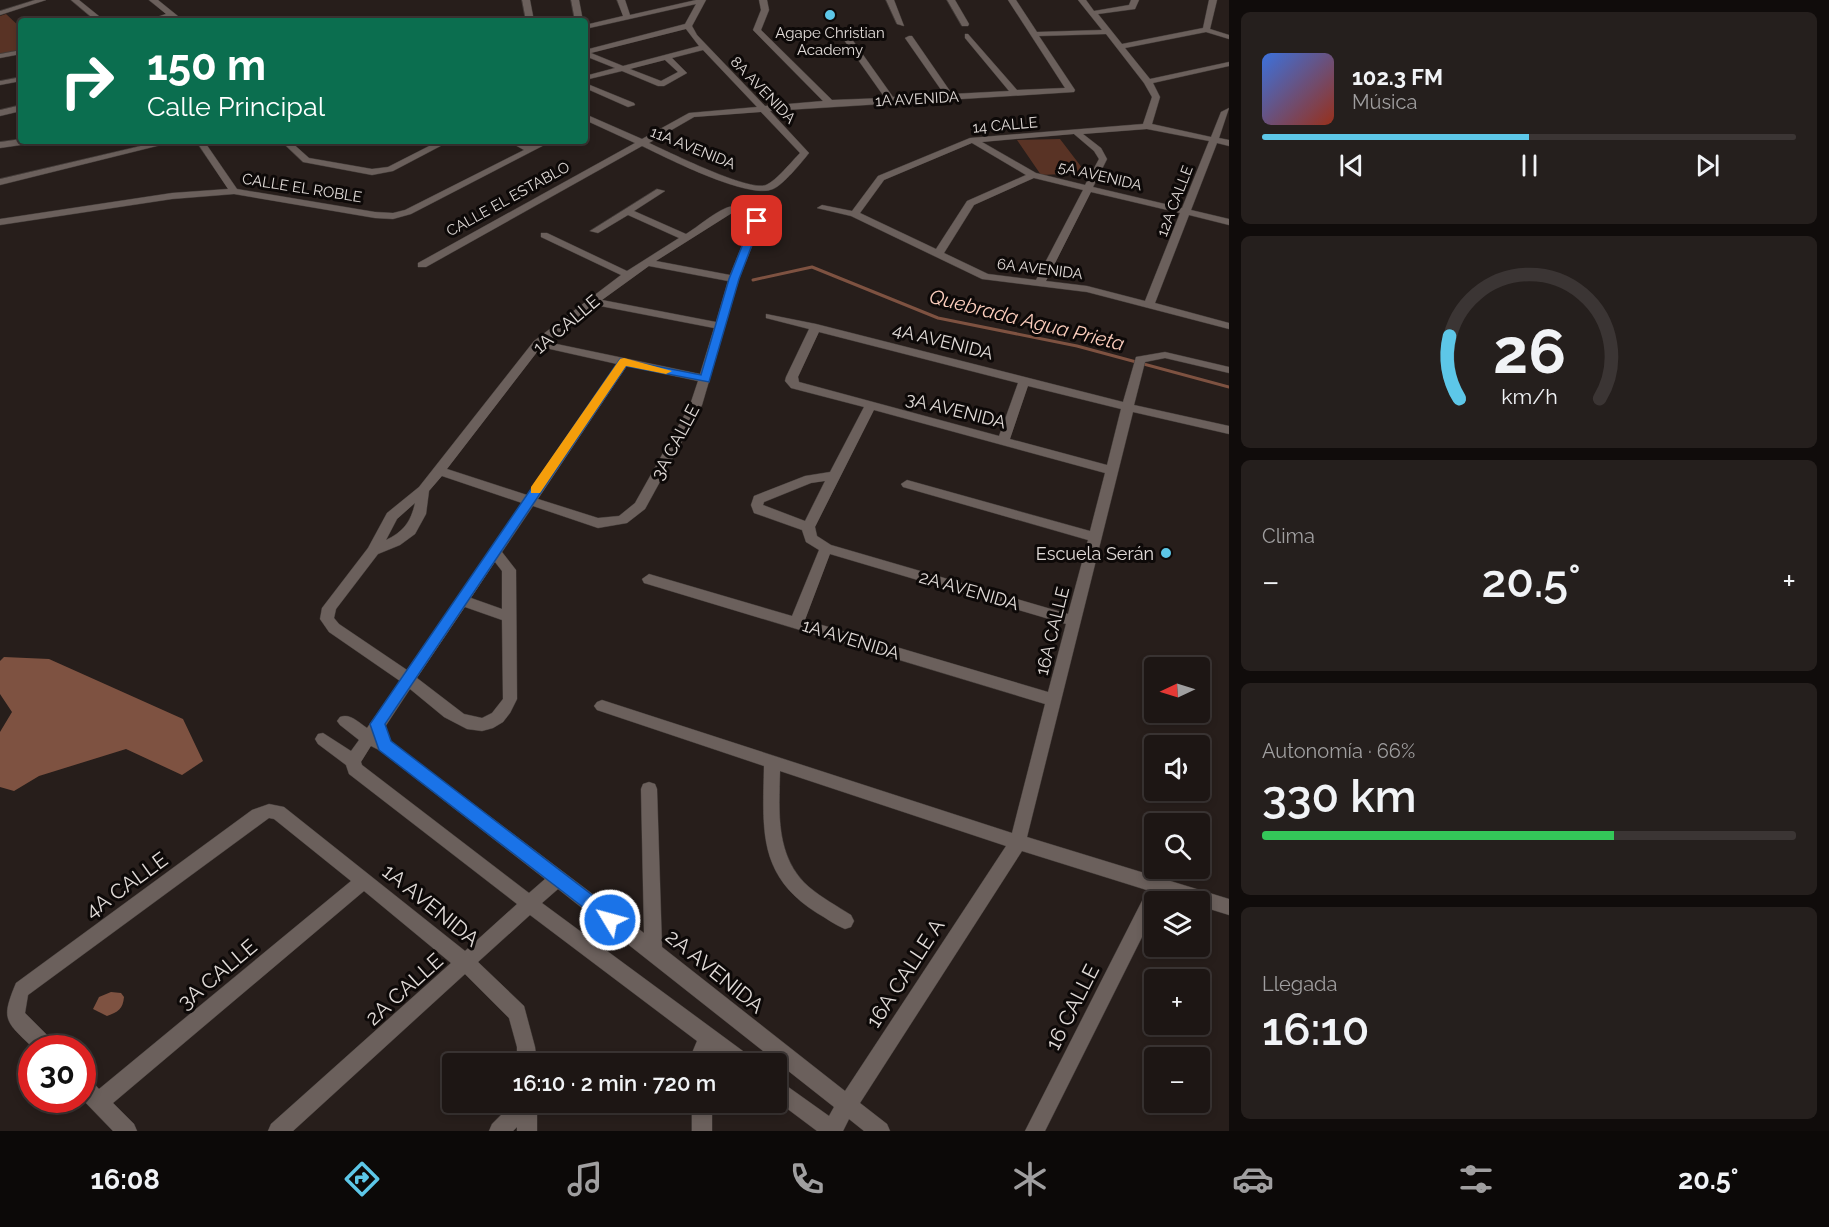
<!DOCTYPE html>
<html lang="es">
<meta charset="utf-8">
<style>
:root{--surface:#1d1614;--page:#251f1d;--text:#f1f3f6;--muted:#a09fa0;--line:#3b3534;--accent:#5dc7e8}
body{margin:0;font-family:Raleway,sans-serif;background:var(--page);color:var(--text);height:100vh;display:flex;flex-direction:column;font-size:22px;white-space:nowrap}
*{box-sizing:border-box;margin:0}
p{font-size:20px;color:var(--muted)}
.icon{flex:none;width:33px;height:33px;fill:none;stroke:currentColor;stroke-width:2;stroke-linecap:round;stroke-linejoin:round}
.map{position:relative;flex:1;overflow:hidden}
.sheet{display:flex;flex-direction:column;gap:12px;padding:12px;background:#100c0b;width:600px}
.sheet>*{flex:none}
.guide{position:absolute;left:18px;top:18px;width:570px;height:126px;border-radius:6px;box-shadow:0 3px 9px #0003,0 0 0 2px var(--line);background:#0b6e4f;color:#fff;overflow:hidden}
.needle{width:39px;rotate:266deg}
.buttons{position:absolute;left:1144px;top:657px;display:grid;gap:12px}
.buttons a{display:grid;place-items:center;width:66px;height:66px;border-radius:6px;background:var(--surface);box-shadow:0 3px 9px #0003,0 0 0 2px var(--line);font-size:30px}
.speed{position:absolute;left:18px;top:1035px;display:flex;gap:12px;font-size:30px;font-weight:700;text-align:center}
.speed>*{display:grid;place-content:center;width:78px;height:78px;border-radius:50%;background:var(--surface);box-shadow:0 3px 9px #0003,0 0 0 2px var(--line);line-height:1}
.speed .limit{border:9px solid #d22;background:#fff;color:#111}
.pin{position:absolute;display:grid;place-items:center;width:51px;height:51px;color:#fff;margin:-26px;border-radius:12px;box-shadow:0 3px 9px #0006}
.me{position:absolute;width:66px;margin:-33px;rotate:307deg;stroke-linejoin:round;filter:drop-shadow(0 0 4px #0008)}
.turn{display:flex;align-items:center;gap:21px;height:126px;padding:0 30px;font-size:27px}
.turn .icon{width:78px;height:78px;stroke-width:2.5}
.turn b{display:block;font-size:42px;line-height:51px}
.big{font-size:45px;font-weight:600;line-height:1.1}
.sheet .tile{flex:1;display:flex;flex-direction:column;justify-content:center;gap:9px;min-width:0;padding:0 21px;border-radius:9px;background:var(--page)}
.sheet .dial{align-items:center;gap:0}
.dial svg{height:156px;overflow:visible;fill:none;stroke:var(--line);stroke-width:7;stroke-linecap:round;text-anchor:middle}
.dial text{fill:var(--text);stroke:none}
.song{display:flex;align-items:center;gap:18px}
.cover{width:72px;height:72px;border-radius:9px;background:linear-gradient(135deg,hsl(220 70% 55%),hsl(10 70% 35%))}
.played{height:6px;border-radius:3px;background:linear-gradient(90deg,var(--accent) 50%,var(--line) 50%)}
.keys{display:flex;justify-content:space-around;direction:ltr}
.heat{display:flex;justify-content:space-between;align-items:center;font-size:33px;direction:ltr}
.charge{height:9px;border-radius:4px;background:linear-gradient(90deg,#34c759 66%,var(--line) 0)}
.trip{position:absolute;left:442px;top:1053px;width:345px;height:60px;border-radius:6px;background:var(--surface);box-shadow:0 3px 9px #0003,0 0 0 2px var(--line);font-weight:600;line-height:60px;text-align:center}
.dock{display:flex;height:96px;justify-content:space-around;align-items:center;background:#0c0908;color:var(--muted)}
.dock .icon{width:42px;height:42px}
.dock .current{color:var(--accent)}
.dock b{font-size:27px;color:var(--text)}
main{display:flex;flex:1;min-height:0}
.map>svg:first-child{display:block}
.green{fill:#593325}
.water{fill:#7e5241}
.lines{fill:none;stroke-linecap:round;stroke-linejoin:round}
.stream{stroke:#7e5241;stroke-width:3}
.minor-casing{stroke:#423b38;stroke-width:1}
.minor{fill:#6b605c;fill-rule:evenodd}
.route{fill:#1a73e8;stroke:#114b97;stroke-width:1.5}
.slow{fill:#f59e0b}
.poi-dot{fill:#5dc7e8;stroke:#0d0908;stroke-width:2}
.labels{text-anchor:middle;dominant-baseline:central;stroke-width:6;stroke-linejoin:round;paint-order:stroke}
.far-poi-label{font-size:15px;fill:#e1dbd8;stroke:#0d0908}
.far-street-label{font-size:15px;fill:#e1dbd8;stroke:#0d0908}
.street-label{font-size:18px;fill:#e1dbd8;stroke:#0d0908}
.poi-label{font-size:18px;fill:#e1dbd8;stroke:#0d0908;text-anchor:end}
.water-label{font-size:20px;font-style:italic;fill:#fbcdbc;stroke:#0d0908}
.near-street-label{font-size:21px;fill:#e1dbd8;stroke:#0d0908}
</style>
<main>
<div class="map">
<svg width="1229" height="1131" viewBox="0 0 1229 1131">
<rect width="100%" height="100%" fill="#271e1b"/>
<path class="green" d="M6,14l15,14v22l-21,4v-38z
M1060,139l26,34 -45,2 -24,-35z"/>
<path class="water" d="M4,657l45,2 134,60 20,42 -21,14 -56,-26 -87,27 -25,15 -14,-4v-55l12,-20 -12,-18v-33z
M111,992l10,1 3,4c-1,12 -6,15 -17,19l-14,-7 6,-12z"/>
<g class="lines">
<path class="stream" d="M753,280l59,-13 126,51 139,28 152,41"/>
<g class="minor-casing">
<path id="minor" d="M35,0h11l-46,15v-4z
M71,0h8l26,21h-9z
M149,0h9l26,21h-9l-4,-4 -14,4h-12l21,-7z
M522,0h8l4,21h-8z
M571,0h8l4,21h-8z
M617,0h8l5,15 66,-15h10l-14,26 5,9 68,71 58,-5 -70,-71 8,-20 -2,-10h8l2,10 -8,20 71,70 53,-2 -48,-68 1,-2h6l49,69 51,-3 -39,-56 4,-2h3l40,58 57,-3 -44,-53v-4h3l49,56 48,-2 -57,-88h8l21,32 65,-2 -24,-30h8l8,11 35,-6 2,-5h8l-4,9 -37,5 24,30 81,-16 6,-28h8l-7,29 19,6v4l-23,-7 -81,16 25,31 79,-17v4l-76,17 7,14 -8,27 59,13 10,-25 8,-4 -10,30 10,2v6l-12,-3 -26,67 38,9v6l-40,-10 -34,88 74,20v6l-142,-37 -105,-13 -131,-63 -34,-8 5,-3 30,6 26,-35 92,-38 173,-14 9,-27 -8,-14 -38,-49 -67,2 36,54 -1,2 -304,19 39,42c-7,9 -26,32 -36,36 -24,11 -106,-31 -131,-43l-216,121h-8v-4l217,-120 -50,-23v-6l57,25 47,-26 68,-6 -54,-57 -31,8 15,15 -23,13h-6l-36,-15 -37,9v-4l30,-8 -30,-12v-6l100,-26 11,-20 -111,25v-4l38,-9zM686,29l13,17 -76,20 -32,-13zM665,60l13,12 -17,9 -31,-12zM761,112l39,41c-8,8 -24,28 -34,32 -17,7 -97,-33 -117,-42l45,-26zM1147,129l62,12 -27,67 -89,-21 14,-28 -6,-11 -18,-14zM1074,134l20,17 5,8 -14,26 -49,-12 -54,-31zM972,143l54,32 -59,26 -31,48 -76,-36 24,-33zM1034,178l49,12 -47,90 -48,-6 -44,-21 30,-48zM1091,192l89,21 -35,88 -58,-15 -41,-5z
M886,0h8l10,26 -7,-2z
M947,0h8l14,24 -1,2h-6z
M21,50v4l-21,4v-4z
M21,77v4l-21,4v-4z
M585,83l49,20 1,2 -7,2 -43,-19z
M21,105v6l-21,5v-6z
M21,139l11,2 -4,3 -28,4v-6z
M162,141h15l-177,44v-6z
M196,141h8l33,48 138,23 18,1 12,-3 119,-60 -16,-9h11l12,5 10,-5h11l-141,73 -18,5 -18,-1 -141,-24 -62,5 -172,26v-6l172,-26 56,-4z
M281,141h9l19,17 63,11 16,-2 51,-26h11l-57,30 -21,4 -69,-13z
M657,189l8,2 -31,20 52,23c13,-8 26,-20 40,-26 12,-5 33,0 36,13l-23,58 -37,126 -57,104 -18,14 -29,5 -65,-22 -31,46 14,18 1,129 -7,14 -7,9 -10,6 -11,3 -15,-2 -23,-12 -34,-28 -31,47 10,4 255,193 -3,-144 2,-5 6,-2 6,2 2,5 5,158 183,144 161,-245 -226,-75c-1,41 -5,86 29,116 13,11 28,19 42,28l3,6 -3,6 -6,2c-10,-4 -19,-11 -28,-16 -60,-38 -54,-84 -53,-147l-167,-56 -3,-4 3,-4 5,-2 410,133 33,-129 -401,-121 -2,-4 7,-5 143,42 27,-66 -13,-8 -4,-12 -48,-17 -3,-8 3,-9 51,-20 25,-4 34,-65 -73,-19 -6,-7 1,-4 23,-48 -43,-11v-4l50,10 307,78 13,-45 29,-5 64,15v6l-64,-15 -20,4 -11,43 95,21v8l-96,-22 -106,425 202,62v16l-29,-9v-4h-15l-163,-51 -162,252 27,21 3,7h-26l-15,-12 -6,12h-26l-40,-30v-22l52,37 5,-9 -276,-218 -16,14 209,154 2,7h-25l-16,-12 -1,12h-20l1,-11 5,-12 -167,-126 -52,47 46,44 11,41 2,17h-20v-17l-8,-29 -44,-44 -172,157h-25l3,-7 180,-161 -87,-72 -251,212 21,21 3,7h-24l-31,-32v-23l7,2 10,11 252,-208 -77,-62 -5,-1 -241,177 -3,18 28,28 2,7h-22c-27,-27 -33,-27 -17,-65l236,-173 17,-6 15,3 181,144 52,-47 -168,-130 -3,-9 -28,-21 -3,-5 3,-5 5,-1 28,18 8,-11 -19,-15 -3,-4 3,-4c10,-4 18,5 27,11l33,-47 -71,-49 -9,-13 2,-11 46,-60 19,-35 32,-26 115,-146 87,-66 -80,-38v-4h6l80,38 52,-33 -51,-23 -30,18 -8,-2zM732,213l15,1 4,3 1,4 -22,54 -74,-14zM649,266l79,15 -12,41 -114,-22zM595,305l119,23 -14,46 -153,-32zM819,332l199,51 -19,53 -200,-54 -1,-5zM541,347l76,17 -90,131 -80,-26zM627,366l71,15 -8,24 -55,98 -16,13 -21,2 -60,-19zM1028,386l93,23 -14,56 -97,-26zM874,410l231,63 -15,58 -183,-51 -6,4 2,3 185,53 -20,74 -237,-69 -14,-9 -2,-9zM442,476l80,27 -115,167 -68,-46 -5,-6 2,-9 42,-55 22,-9 15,-11 11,-20 3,-23zM825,481l-20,40 -42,-16 1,-3 47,-19zM415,503c-4,19 -12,29 -29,37l11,-21zM830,554l236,70 -18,68 -243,-72zM495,562l7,9v38l-31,-11zM465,607l37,13 1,79 -11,14 -10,5 -18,-4 -47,-36zM371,746l8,4 166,129 -16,14 -167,-128 -1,-3z
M1150,895l6,2 2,5h-3v9l-110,220h-20l119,-234z
M514,1102h23v29h-20v-4l-4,4h-24l3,-7z
M692,1102h20v29h-20z"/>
</g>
<use href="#minor" class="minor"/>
</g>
<path class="route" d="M757,218l4,3 -22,58 -30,103 -83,-16 -241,358 6,17 226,173 2,6 -2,5 -7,3 -231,-178 -9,-26 250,-365 81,16 28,-96 23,-58z"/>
<path class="slow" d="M624,358l48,13 -6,3 -40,-8 -86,127h-9v-6l89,-128z"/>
<g class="poi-dot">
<circle cx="830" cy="15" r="6"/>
<circle cx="1166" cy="553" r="6"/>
</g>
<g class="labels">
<g class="far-poi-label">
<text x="830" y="33">Agape Christian<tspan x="830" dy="17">Academy</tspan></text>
</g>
<g class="far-street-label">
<text transform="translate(763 90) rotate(46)">8A AVENIDA</text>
<text transform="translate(917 99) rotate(-3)">1A AVENIDA</text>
<text transform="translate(1005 125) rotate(-5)">14 CALLE</text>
<text transform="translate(693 148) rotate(22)">11A AVENIDA</text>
<text transform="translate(1100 176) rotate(13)">5A AVENIDA</text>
<text transform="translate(302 188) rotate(9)">CALLE EL ROBLE</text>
<text transform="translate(508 199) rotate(-29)">CALLE EL ESTABLO</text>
<text transform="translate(1175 201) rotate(-69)">12A CALLE</text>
<text transform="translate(1040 269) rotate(7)">6A AVENIDA</text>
</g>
<g class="street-label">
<text transform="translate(566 324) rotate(-40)">1A CALLE</text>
<text transform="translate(943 341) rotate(14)">4A AVENIDA</text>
<text transform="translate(956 410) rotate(14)">3A AVENIDA</text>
<text transform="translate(675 442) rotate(-62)">3A CALLE</text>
<text transform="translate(969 590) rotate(16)">2A AVENIDA</text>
<text transform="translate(1052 631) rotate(-76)">16A CALLE</text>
<text transform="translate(851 639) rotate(17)">1A AVENIDA</text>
</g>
<g class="poi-label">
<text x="1154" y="553">Escuela Serán</text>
</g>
<g class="water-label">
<text transform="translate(1027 320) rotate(14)">Quebrada Agua Prieta</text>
</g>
<g class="near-street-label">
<text transform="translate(126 885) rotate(-36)">4A CALLE</text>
<text transform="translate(431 905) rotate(39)">1A AVENIDA</text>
<text transform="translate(715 971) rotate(39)">2A AVENIDA</text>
<text transform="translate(905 973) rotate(-57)">16A CALLE A</text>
<text transform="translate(217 974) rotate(-40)">3A CALLE</text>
<text transform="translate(404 989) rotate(-42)">2A CALLE</text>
<text transform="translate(1072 1007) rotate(-63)">16 CALLE</text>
</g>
</g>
</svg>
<div class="buttons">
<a><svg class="needle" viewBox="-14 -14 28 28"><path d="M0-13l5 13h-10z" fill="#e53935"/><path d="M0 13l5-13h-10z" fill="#a09fa0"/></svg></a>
<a><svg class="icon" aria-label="sound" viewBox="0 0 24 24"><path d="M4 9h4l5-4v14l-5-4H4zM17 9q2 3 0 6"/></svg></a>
<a><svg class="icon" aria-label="search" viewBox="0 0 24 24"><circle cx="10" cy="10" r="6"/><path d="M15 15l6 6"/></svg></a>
<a><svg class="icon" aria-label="layers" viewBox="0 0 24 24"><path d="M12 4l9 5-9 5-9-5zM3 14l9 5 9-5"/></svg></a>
<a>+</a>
<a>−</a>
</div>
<div class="speed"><div class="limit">30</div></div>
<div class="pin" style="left:757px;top:221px;background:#d93025"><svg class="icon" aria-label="arrive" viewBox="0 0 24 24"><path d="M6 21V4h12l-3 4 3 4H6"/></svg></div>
<svg class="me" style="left:610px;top:920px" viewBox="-20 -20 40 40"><circle r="17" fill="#1a73e8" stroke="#fff" stroke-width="3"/><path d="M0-11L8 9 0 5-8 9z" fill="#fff"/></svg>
<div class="trip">16:10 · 2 min · 720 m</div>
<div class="guide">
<div class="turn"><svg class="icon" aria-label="right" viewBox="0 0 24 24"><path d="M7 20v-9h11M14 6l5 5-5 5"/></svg><div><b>150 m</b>Calle Principal</div></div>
</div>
</div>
<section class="sheet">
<div class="tile">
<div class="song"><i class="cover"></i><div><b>102.3 FM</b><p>Música</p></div></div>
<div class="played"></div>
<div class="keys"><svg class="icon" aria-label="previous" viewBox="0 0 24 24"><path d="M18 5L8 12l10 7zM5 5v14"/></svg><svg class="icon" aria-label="pause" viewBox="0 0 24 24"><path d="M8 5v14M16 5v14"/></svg><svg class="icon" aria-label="next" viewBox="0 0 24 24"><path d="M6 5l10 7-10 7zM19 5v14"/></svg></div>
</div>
<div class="tile dial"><svg viewBox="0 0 100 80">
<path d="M14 69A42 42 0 1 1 86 69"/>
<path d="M14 69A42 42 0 0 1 9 37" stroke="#5dc7e8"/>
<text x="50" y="56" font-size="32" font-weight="700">26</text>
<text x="50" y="72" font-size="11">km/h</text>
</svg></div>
<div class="tile"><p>Clima</p>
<div class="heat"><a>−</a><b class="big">20.5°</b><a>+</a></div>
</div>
<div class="tile"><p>Autonomía · 66%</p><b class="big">330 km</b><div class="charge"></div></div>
<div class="tile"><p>Llegada</p><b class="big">16:10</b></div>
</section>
</main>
<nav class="dock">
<b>16:08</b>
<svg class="icon current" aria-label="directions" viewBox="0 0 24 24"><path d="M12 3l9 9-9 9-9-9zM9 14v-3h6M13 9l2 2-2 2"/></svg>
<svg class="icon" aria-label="music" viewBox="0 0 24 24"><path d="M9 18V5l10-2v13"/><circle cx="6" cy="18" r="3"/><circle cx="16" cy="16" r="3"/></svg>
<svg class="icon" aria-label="phone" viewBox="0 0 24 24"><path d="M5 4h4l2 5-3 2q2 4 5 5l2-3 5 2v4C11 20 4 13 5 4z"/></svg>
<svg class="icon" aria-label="climate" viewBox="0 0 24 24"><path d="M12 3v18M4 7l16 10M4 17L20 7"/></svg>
<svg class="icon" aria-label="car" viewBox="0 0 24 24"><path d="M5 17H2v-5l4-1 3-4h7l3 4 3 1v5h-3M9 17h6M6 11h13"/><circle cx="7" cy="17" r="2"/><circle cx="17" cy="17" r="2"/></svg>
<svg class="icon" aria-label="filters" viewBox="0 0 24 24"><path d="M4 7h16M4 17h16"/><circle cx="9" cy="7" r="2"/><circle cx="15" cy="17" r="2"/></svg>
<b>20.5°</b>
</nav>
